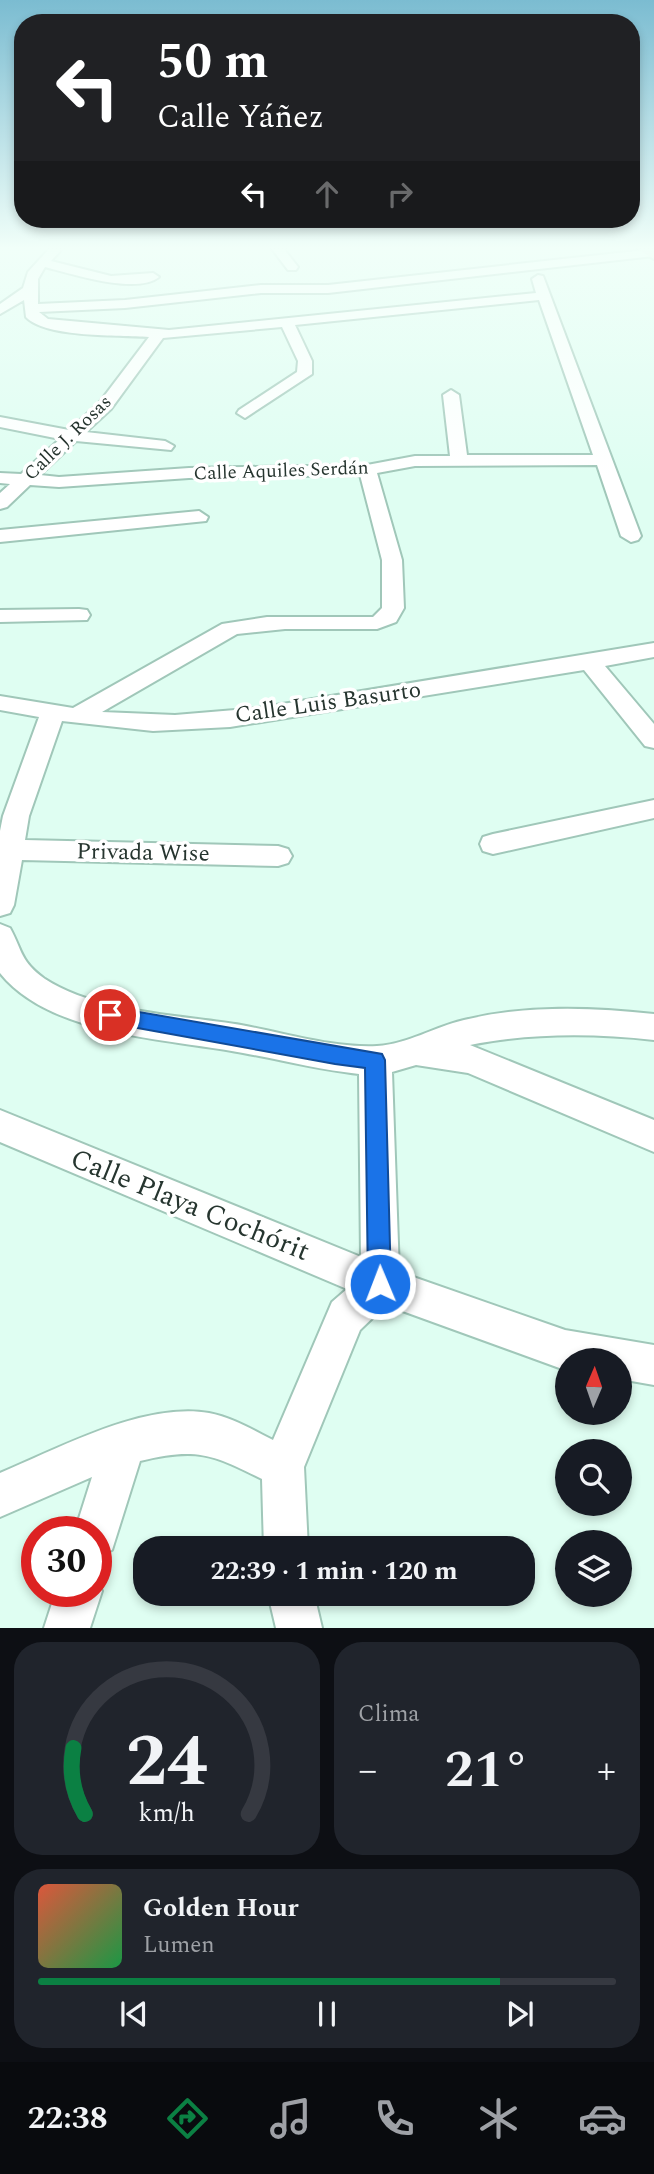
<!DOCTYPE html>
<html lang="es">
<meta charset="utf-8">
<style>
:root{--surface:#171b24;--page:#20242c;--text:#f1f3f6;--muted:#9ea1a6;--line:#363941;--accent:#0b8043}
body{margin:0;font-family:Spectral,serif;background:var(--page);color:var(--text);height:100vh;display:flex;flex-direction:column;font-size:26px;white-space:nowrap}
*{box-sizing:border-box;margin:0}
p{font-size:23px;color:var(--muted)}
.icon{flex:none;width:38px;height:38px;fill:none;stroke:currentColor;stroke-width:2;stroke-linecap:round;stroke-linejoin:round}
.map{position:relative;height:1628px;overflow:hidden}
.details{display:flex;flex-direction:column;gap:14px;padding:14px;background:#0d0f14;flex:1}
.details>*{flex:none}
.top-card{position:absolute;left:14px;top:14px;width:626px;height:214px;border-radius:28px;box-shadow:0 4px 10px #0003;background:#202124;color:#fff;overflow:hidden}
.needle{width:46px;rotate:2deg}
.buttons{position:absolute;left:555px;top:1348px;display:grid;gap:14px}
.buttons a{display:grid;place-items:center;width:77px;height:77px;border-radius:50%;background:var(--surface);box-shadow:0 4px 10px #0003;font-size:35px}
.speed{position:absolute;left:21px;top:1516px;display:flex;gap:14px;font-size:35px;font-weight:700;text-align:center}
.speed>*{display:grid;place-content:center;width:91px;height:91px;border-radius:50%;background:var(--surface);box-shadow:0 4px 10px #0003;line-height:1}
.speed .limit{border:10px solid #d22;background:#fff;color:#111}
.pin{position:absolute;display:grid;place-items:center;width:60px;height:60px;color:#fff;margin:-30px;border:4px solid #fff;border-radius:50%;box-shadow:0 2px 7px #0007}
.me{position:absolute;width:77px;margin:-38px;rotate:359deg;stroke-linejoin:round;filter:drop-shadow(0 0 5px #0008)}
.turn{display:flex;align-items:center;gap:24px;height:147px;padding:0 28px;font-size:32px}
.turn .icon{width:91px;height:91px;stroke-width:2.5}
.turn b{display:block;font-size:49px;line-height:60px}
.lanes{display:flex;align-items:center;height:66px;padding:0 28px;background:#0003;justify-content:center;gap:35px;direction:ltr}
.lanes .off{opacity:.35}
.big{font-size:52px;font-weight:700;line-height:1.1}
.details .tile{flex:1;display:flex;flex-direction:column;justify-content:center;gap:10px;min-width:0;padding:0 24px;border-radius:28px;background:var(--page)}
.details .dial{align-items:center;gap:0}
.dial svg{height:182px;overflow:visible;fill:none;stroke:var(--line);stroke-width:7;stroke-linecap:round;text-anchor:middle}
.dial text{fill:var(--text);stroke:none}
.song{display:flex;align-items:center;gap:21px}
.cover{width:84px;height:84px;border-radius:10px;background:linear-gradient(135deg,hsl(10 70% 55%),hsl(140 70% 35%))}
.played{height:7px;border-radius:4px;background:linear-gradient(90deg,var(--accent) 80%,var(--line) 80%)}
.keys{display:flex;justify-content:space-around;direction:ltr}
.heat{display:flex;justify-content:space-between;align-items:center;font-size:38px;direction:ltr}
.details .tiles{flex:1;display:grid;gap:14px;grid-template-columns:1fr 1fr}
.tile:last-child{grid-column:span 2}
.trip{position:absolute;left:133px;top:1536px;width:402px;height:70px;border-radius:28px;background:var(--surface);box-shadow:0 4px 10px #0003;font-weight:700;line-height:70px;text-align:center}
.tabs{display:flex;height:112px;justify-content:space-around;align-items:center;background:#090b0e;color:var(--muted)}
.tabs .icon{width:49px;height:49px}
.tabs .on{color:var(--accent)}
.tabs b{font-size:32px;color:var(--text)}
.map>svg:first-child{display:block}
.lines{fill:none;stroke-linecap:round;stroke-linejoin:round}
.street-casing{stroke:#a0c7b9;stroke-width:4}
.secondary-casing{stroke:#a0c7b9;stroke-width:4}
.street{fill:#fff;fill-rule:evenodd}
.secondary{fill:#f6ddd4;fill-rule:evenodd}
.route{fill:#1a73e8;stroke:#114b97;stroke-width:2}
.labels{text-anchor:middle;dominant-baseline:central;stroke-width:7;stroke-linejoin:round;paint-order:stroke}
.far-street-label{font-size:19px;fill:#26352f;stroke:#fff}
.street-label{font-size:23px;fill:#26352f;stroke:#fff}
.near-street-label{font-size:28px;fill:#26352f;stroke:#fff}
</style>
<div class="map">
<svg width="654" height="1628" viewBox="0 0 654 1628">
<rect width="100%" height="100%" fill="#dffef2"/>
<g class="lines">
<g class="street-casing">
<path id="street" d="M49,249h13l-11,12 60,15 42,-3 6,4c-22,18 -87,-3 -114,-10l-7,12v25l87,-4 136,-15h67l326,-36v7l-326,37h-67l-136,15 -86,4 9,7 121,11 367,-37 -4,-14 6,-4 5,1 98,260 -3,4 -7,2 -10,-6 -24,-71 -182,1 -38,7 25,87 2,48 -8,14 -19,7h-92l-48,5 -135,78 73,3 83,-7 396,-65v14l-49,9 49,58v24l-9,-2 -61,-76 -354,57 -77,4 -91,-10 -33,95 -4,24 253,6 10,3 4,7 -4,7 -10,3 -256,-6 -8,45 -4,8 -10,3v-85l3,-15 36,-99 -39,-7v-14l73,12 149,-84 45,-7h106l9,-9v-48l-22,-85 -171,3 -130,9 -29,-2 -23,22 -7,2v-16l10,-9 -10,-1v-10l21,1 39,-35 -60,-12v-10l69,13 30,-27 50,-66c-29,-2 -103,1 -123,-20l-2,-17 -24,14v-10l23,-16 5,-16zM539,300l54,155h-126l-8,-60 -8,-5 -8,5 7,61h-35l-48,9 -178,3 -130,9 -19,-2 36,-34 95,9 3,-4 -9,-5 -79,-9 25,-23 52,-71 119,-11 16,34 -1,11 -58,38 -2,3 8,5 67,-44v-13l-17,-36z
M272,249h12l14,18 -2,3h-8z
M199,511l9,6 -2,4 -206,21v-12z
M79,609l8,1 3,5 -3,5 -87,2v-12z
M654,800v18l-161,36 -10,-3 -3,-7 3,-7 10,-3z
M0,924l10,4c13,24 10,33 35,51 52,34 136,36 196,46 45,8 90,23 136,21 31,-2 57,-19 87,-26 62,-15 127,-13 190,-6v26c-62,-7 -123,-7 -184,5l184,75v32l-186,-79 -52,-8 -24,7 7,200 166,58 89,15v40l-34,-6v-19h-53l-2,10 -179,-65 -26,25 -56,137 4,82h-44l-2,-70c-50,-25 -66,-32 -122,-18l-28,89 -16,6v-25h-21l17,-54 -92,40v-44c60,-25 143,-71 209,-60 22,4 44,17 64,27l59,-138 15,-13 -347,-147v-32l361,147 -2,-183c-39,-4 -77,-14 -116,-21 -73,-14 -193,-17 -243,-80z
M96,1578l6,13 -12,37h-46l12,-37h40z
M268,1594h46l8,34h-46z"/>
</g>
<g class="secondary-casing">
<path id="secondary" d="M637,249h17v10z"/>
</g>
<use href="#street" class="street"/>
<use href="#secondary" class="secondary"/>
</g>
<linearGradient id="sky" x2="0" y2="1"><stop stop-color="#7bbcd1"/><stop offset="0.52" stop-color="#f1fff9"/><stop offset="1" stop-color="#f1fff9" stop-opacity="0"/></linearGradient>
<rect width="654" height="477" fill="url(#sky)"/>
<path class="route" d="M110,1007l272,47 3,6 6,224 -3,8 -8,3 -9,-3 -3,-8 -3,-216 -30,-4 -225,-41 -7,-2 -3,-6 3,-5z"/>
<g class="labels">
<g class="far-street-label">
<text transform="translate(68 438) rotate(-44)">Calle J. Rosas</text>
<text transform="translate(281 471) rotate(-2)">Calle Aquiles Serdán</text>
</g>
<g class="street-label">
<text transform="translate(328 703) rotate(-8)">Calle Luis Basurto</text>
<text transform="translate(143 853) rotate(1)">Privada Wise</text>
</g>
<g class="near-street-label">
<text transform="translate(190 1205) rotate(22)">Calle Playa Cochórit</text>
</g>
</g>
</svg>
<div class="buttons">
<a><svg class="needle" viewBox="-14 -14 28 28"><path d="M0-13l5 13h-10z" fill="#e53935"/><path d="M0 13l5-13h-10z" fill="#9ea1a6"/></svg></a>
<a><svg class="icon" aria-label="search" viewBox="0 0 24 24"><circle cx="10" cy="10" r="6"/><path d="M15 15l6 6"/></svg></a>
<a><svg class="icon" aria-label="layers" viewBox="0 0 24 24"><path d="M12 4l9 5-9 5-9-5zM3 14l9 5 9-5"/></svg></a>
</div>
<div class="speed"><div class="limit">30</div></div>
<div class="pin" style="left:110px;top:1015px;background:#d93025"><svg class="icon" aria-label="arrive" viewBox="0 0 24 24"><path d="M6 21V4h12l-3 4 3 4H6"/></svg></div>
<svg class="me" style="left:380px;top:1284px" viewBox="-20 -20 40 40"><circle r="17" fill="#1a73e8" stroke="#fff" stroke-width="3"/><path d="M0-11L8 9 0 5-8 9z" fill="#fff"/></svg>
<div class="trip">22:39 · 1 min · 120 m</div>
<div class="top-card">
<div class="turn"><svg class="icon" aria-label="left" viewBox="0 0 24 24"><path d="M17 20v-9H6M10 6l-5 5 5 5"/></svg><div><b>50 m</b>Calle Yáñez</div></div>
<div class="lanes"><svg class="icon" aria-label="left" viewBox="0 0 24 24"><path d="M17 20v-9H6M10 6l-5 5 5 5"/></svg><svg class="icon off" aria-label="ahead" viewBox="0 0 24 24"><path d="M12 20V5M6 11l6-6 6 6"/></svg><svg class="icon off" aria-label="right" viewBox="0 0 24 24"><path d="M7 20v-9h11M14 6l5 5-5 5"/></svg></div>
</div>
</div>
<section class="details">
<div class="tiles">
<div class="tile dial"><svg viewBox="0 0 100 80">
<path d="M14 69A42 42 0 1 1 86 69"/>
<path d="M14 69A42 42 0 0 1 9 40" stroke="#0b8043"/>
<text x="50" y="56" font-size="32" font-weight="700">24</text>
<text x="50" y="72" font-size="11">km/h</text>
</svg></div>
<div class="tile"><p>Clima</p>
<div class="heat"><a>−</a><b class="big">21°</b><a>+</a></div>
</div>
<div class="tile">
<div class="song"><i class="cover"></i><div><b>Golden Hour</b><p>Lumen</p></div></div>
<div class="played"></div>
<div class="keys"><svg class="icon" aria-label="previous" viewBox="0 0 24 24"><path d="M18 5L8 12l10 7zM5 5v14"/></svg><svg class="icon" aria-label="pause" viewBox="0 0 24 24"><path d="M8 5v14M16 5v14"/></svg><svg class="icon" aria-label="next" viewBox="0 0 24 24"><path d="M6 5l10 7-10 7zM19 5v14"/></svg></div>
</div>
</div>
</section>
<nav class="tabs">
<b>22:38</b>
<svg class="icon on" aria-label="directions" viewBox="0 0 24 24"><path d="M12 3l9 9-9 9-9-9zM9 14v-3h6M13 9l2 2-2 2"/></svg>
<svg class="icon" aria-label="music" viewBox="0 0 24 24"><path d="M9 18V5l10-2v13"/><circle cx="6" cy="18" r="3"/><circle cx="16" cy="16" r="3"/></svg>
<svg class="icon" aria-label="phone" viewBox="0 0 24 24"><path d="M5 4h4l2 5-3 2q2 4 5 5l2-3 5 2v4C11 20 4 13 5 4z"/></svg>
<svg class="icon" aria-label="climate" viewBox="0 0 24 24"><path d="M12 3v18M4 7l16 10M4 17L20 7"/></svg>
<svg class="icon" aria-label="car" viewBox="0 0 24 24"><path d="M5 17H2v-5l4-1 3-4h7l3 4 3 1v5h-3M9 17h6M6 11h13"/><circle cx="7" cy="17" r="2"/><circle cx="17" cy="17" r="2"/></svg>
</nav>
